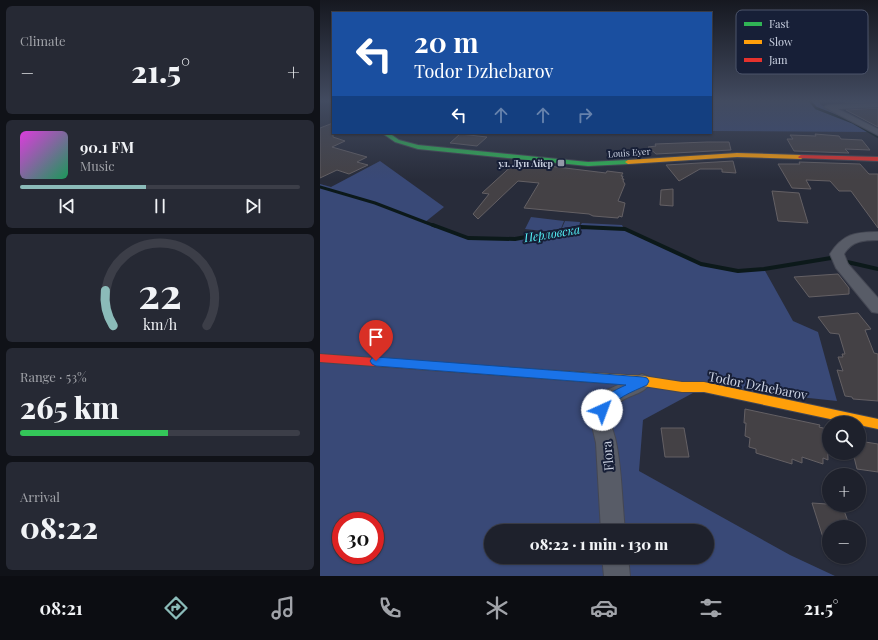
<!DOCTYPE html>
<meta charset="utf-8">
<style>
:root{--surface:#1e212c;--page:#262934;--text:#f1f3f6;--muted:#a1a3a9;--line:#3c3e48;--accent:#8bbbb9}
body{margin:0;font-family:"Playfair Display",serif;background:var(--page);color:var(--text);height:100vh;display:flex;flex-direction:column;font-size:15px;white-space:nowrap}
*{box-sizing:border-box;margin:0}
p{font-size:13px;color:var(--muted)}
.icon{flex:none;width:22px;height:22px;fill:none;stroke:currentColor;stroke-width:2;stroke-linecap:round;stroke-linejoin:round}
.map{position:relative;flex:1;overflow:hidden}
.drawer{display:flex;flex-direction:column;gap:6px;padding:6px;background:#101218;width:320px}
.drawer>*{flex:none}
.top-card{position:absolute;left:12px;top:12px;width:380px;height:122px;border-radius:0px;box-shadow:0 1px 3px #0004,0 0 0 1px var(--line);background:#1a4fa0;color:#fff;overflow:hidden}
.fabs{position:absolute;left:502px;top:416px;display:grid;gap:8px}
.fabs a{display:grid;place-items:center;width:44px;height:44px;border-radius:50%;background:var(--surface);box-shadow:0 1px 3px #0004,0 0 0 1px var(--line);font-size:20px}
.speed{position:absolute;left:12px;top:512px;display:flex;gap:8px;font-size:20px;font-weight:700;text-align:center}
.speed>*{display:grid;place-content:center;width:52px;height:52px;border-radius:50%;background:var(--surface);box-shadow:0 1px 3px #0004,0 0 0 1px var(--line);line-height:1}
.speed .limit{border:6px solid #d22;background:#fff;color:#111}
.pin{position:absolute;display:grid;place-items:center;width:34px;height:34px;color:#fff;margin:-41px -17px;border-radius:50% 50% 50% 0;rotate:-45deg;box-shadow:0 0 4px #0007}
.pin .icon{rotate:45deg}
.me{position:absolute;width:44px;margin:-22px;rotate:43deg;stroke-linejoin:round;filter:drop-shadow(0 0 3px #0008)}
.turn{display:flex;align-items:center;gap:14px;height:84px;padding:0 16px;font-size:18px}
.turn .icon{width:52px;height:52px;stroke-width:2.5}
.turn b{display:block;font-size:28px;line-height:34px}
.lanes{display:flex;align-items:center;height:38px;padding:0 16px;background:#0003;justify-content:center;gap:20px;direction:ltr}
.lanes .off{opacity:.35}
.big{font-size:30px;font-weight:800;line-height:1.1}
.drawer .widget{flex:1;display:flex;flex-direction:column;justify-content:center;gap:6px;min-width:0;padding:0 14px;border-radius:6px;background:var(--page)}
.drawer .dial{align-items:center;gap:0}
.dial svg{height:104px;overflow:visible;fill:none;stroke:var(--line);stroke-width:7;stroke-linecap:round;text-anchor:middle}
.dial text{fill:var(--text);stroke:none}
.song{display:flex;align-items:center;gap:12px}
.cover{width:48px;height:48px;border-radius:6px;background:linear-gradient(135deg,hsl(300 70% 55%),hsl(150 70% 35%))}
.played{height:4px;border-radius:2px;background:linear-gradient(90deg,var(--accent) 45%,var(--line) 45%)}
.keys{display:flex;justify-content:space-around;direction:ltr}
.heat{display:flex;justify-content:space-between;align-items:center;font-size:22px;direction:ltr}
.charge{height:6px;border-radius:3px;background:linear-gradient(90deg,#34c759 53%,var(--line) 0)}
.trip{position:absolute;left:164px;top:524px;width:230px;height:40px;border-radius:20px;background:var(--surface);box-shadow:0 1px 3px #0004,0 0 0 1px var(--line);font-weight:800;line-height:40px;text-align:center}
.tab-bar{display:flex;height:64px;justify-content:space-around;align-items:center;background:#0c0d12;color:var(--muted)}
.tab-bar .icon{width:28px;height:28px}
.tab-bar .selected{color:var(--accent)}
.tab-bar b{font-size:18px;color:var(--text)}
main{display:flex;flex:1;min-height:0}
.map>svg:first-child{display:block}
.green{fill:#394977;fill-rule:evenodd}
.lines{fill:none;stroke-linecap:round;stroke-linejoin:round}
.stream-far2{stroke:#0c191a;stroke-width:2.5}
.stream-far1{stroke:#0c191a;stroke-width:3}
.stream{stroke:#0c191a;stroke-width:4}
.building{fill:#444145;stroke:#646064}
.street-casing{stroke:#444753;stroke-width:2}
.fast-casing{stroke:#444753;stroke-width:2}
.slow-casing{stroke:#444753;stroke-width:2}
.jam-casing{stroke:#444753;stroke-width:2}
.street{fill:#585c67;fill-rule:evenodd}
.fast{fill:#30b455;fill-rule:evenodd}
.slow{fill:#ff9f0a;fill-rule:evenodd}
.jam{fill:#e5322d;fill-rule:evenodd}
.route{fill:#1a73e8;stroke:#114b97}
.poi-dot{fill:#9399a8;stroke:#171f37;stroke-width:1.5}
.labels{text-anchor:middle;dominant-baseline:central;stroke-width:4;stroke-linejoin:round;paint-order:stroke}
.far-street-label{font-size:9px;fill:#ccd3e3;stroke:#171f37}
.far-poi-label{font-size:9px;font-weight:bold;fill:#ccd3e3;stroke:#171f37;text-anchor:end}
.water-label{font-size:12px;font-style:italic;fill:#54f2f6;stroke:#171f37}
.near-street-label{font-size:13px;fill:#ccd3e3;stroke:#171f37}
.key{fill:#171f37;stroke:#4d556b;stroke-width:1}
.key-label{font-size:11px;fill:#ccd3e3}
</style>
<main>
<section class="drawer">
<div class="widget"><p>Climate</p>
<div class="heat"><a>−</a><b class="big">21.5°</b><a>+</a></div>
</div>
<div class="widget">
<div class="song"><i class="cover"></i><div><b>90.1 FM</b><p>Music</p></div></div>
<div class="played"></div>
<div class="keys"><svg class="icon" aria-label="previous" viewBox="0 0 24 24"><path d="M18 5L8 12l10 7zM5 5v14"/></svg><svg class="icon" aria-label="pause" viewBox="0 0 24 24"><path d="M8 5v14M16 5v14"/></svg><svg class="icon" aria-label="next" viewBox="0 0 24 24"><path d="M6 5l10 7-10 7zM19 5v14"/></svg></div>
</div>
<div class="widget dial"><svg viewBox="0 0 100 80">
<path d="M14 69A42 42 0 1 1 86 69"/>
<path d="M14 69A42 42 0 0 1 8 42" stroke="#8bbbb9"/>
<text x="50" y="56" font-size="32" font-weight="700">22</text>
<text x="50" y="72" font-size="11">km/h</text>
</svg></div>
<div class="widget"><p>Range · 53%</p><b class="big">265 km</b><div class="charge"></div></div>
<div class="widget"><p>Arrival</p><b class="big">08:22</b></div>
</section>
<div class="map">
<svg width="558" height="576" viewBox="0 0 558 576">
<rect width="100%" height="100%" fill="#282c3a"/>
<path class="green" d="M391,100h107l3,5 53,27 -163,-1z
M60,161l64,46 -20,16 44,15 47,1 37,-7 -27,-3 6,-12 33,4 -4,10 9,-2 -7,-1 3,-7 15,1 -1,5 3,-4 40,2 2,4 77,35 37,7 26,-2 29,52 25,11 19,69 -133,-14 -61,33 -4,51 151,84 45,21h-515v-392l11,3zM21,521h34v34h-34zM171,531h216v26h-216z"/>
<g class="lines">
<path class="stream-far2" d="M489,100l7,8 36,14 26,15"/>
<path class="stream-far1" d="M0,187l55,16 60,23"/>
<path class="stream" d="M113,225l35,13 47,1 66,-12 44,2 76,35 37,7 26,-2 67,-11 5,1
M523,261l35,8"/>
</g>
<path class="building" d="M522,100h36v2l-32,1z
M558,108v19l-32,-17z
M13,123v14l12,4 -13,6 35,10 -10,5 11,3 -19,9 -12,-4 -17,8v-50z
M140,134l27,3 -10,9 -27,-3z
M495,134l24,2 2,3 21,1 8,10 -25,-1 4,4 -55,-2 -7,-12h6l-3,-4 26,1z
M387,142h22l2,8 -75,4 -8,-7 8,-1 -1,-2z
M413,161l3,12 -14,-1v-3h-22l-21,12 -13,-16z
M196,162l90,11 1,-2 16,2 -2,3h2l-1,3h2l-1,2 2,3 -7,17 7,2 -3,14 -3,-1 -1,2 -25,-2 -4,-2 -65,-6 15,-25 -21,-2 -40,38 -5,-5 16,-20 -7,-1z
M479,162l61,2 9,10h9v54l-27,-37h-12l-9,-10 -24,-1 5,9 -19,-1 -14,-24h22z
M353,189v17l-13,-1 1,-15z
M452,191l27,2 9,30 -30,-2z
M518,274l11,14v6l-40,3 -15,-20z
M538,313l13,16 -6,1 9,23 4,1v47l-25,-2 -1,-2 -7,-1 -8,-26 6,1 -5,-14h5l-1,-3h3l-6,-20 -9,-1 -12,-16z
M425,409l75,16 -1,2 8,2 1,31 -5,-2v6l-21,-7v6l-10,-4v5l-36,-11v-4l-7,-2 1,-9 -5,-2 1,-13h-2z
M341,428h23l5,29h-24z
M539,441l19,3v28l-21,-3 -4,-16h6z
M492,503l30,2 8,22h-21v23h-2z"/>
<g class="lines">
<g class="street-casing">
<path id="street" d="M558,103v4l-40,2 40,20v6l-54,-28 4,-2z
M558,232v8c-15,0 -26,1 -34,14l4,10 30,34v15l-6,-1 -36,-44 -6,-14c13,-20 25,-22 48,-22z
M322,374l7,3 2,5c-7,14 -28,13 -37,25 -8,10 0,24 2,35 6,29 6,60 9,89h-24l-5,-88 -6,-26 9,-21 8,-6z
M282,557h26l2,19h-26z"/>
</g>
<g class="fast-casing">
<path id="fast" d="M62,133h7l10,7 19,5 170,17 40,-2 3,2 -3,2 -40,2 -170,-17 -23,-7z"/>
</g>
<g class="slow-casing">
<path id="slow" d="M417,153l64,2 3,2 -3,2 -64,-2 -109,7 -3,-2 3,-2z
M191,368l132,8 39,6h22l174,37v10l-19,-4v-2h-10l-145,-31h-22l-39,-6 -132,-10 -4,-1 -1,-3 1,-3z"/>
</g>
<g class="jam-casing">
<path id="jam" d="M481,155l77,2v4l-79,-3 -1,-1z
M0,354l191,14 4,1 1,3 -1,3 -4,1 -191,-14z"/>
</g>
<use href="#street" class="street"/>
<use href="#fast" class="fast"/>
<use href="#slow" class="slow"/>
<use href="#jam" class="jam"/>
</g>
<linearGradient id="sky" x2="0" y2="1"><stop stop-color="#161820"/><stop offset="0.56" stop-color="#424b60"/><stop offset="1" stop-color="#424b60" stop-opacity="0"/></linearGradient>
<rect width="558" height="180" fill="url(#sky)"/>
<path class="route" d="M56,357l267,20 4,1 2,3 -2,4c-15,7 -33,13 -41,28l-4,2 -4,-2 -2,-3c6,-14 17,-19 30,-25l-250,-19 -4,-2 -2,-3 2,-3z"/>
<rect class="poi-dot" x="237" y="159" width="8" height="8" rx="2"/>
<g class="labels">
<g class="far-street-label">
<text transform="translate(309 152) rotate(-4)">Louis Eyer</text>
</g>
<g class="far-poi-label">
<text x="233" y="163">ул. Луи Айер</text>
</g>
<g class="water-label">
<text transform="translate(232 233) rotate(-9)">Перловска</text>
</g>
<g class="near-street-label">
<text transform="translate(438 385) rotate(11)">Todor Dzhebarov</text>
<text transform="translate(287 456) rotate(-95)">Flora</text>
</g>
</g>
<rect x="416" y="10" width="132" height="64" rx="6" class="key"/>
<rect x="424" y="22" width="18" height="4" fill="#30b455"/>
<rect x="424" y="40" width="18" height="4" fill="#ff9f0a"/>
<rect x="424" y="58" width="18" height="4" fill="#e5322d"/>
<g class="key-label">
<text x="449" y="28">Fast</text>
<text x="449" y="46">Slow</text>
<text x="449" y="64">Jam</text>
</g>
</svg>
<div class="fabs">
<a><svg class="icon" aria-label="search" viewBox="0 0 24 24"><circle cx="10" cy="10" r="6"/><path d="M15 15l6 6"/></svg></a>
<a>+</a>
<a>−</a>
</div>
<div class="speed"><div class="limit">30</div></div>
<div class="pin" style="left:56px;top:361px;background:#d93025"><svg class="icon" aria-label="arrive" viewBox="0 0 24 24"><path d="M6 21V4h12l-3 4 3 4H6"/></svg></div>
<svg class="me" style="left:282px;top:410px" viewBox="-20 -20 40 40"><circle r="19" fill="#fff"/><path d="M0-13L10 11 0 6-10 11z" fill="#1a73e8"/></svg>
<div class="trip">08:22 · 1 min · 130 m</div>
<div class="top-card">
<div class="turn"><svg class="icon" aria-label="left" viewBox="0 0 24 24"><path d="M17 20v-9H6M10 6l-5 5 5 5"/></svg><div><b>20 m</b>Todor Dzhebarov</div></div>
<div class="lanes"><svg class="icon" aria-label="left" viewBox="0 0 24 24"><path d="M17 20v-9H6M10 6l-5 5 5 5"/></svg><svg class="icon off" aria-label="ahead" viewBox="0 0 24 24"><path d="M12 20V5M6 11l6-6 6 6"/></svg><svg class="icon off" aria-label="ahead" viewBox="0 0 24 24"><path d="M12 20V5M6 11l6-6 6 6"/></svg><svg class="icon off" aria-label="right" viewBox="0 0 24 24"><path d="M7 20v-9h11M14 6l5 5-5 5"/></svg></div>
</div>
</div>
</main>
<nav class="tab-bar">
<b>08:21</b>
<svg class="icon selected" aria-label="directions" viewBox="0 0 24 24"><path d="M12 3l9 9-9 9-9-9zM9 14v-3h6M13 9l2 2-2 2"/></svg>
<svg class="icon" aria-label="music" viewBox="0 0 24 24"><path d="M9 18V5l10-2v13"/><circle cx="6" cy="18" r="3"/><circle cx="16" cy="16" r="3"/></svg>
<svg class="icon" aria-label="phone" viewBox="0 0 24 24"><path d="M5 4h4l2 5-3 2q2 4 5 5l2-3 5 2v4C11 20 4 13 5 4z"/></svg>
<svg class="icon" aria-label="climate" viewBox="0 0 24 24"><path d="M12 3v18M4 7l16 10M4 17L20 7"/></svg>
<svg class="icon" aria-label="car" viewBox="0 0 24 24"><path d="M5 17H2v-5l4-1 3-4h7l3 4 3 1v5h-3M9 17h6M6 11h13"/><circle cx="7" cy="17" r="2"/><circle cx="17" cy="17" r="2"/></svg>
<svg class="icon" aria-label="filters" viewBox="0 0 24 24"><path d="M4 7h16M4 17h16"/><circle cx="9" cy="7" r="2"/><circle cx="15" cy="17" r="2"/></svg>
<b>21.5°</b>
</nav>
